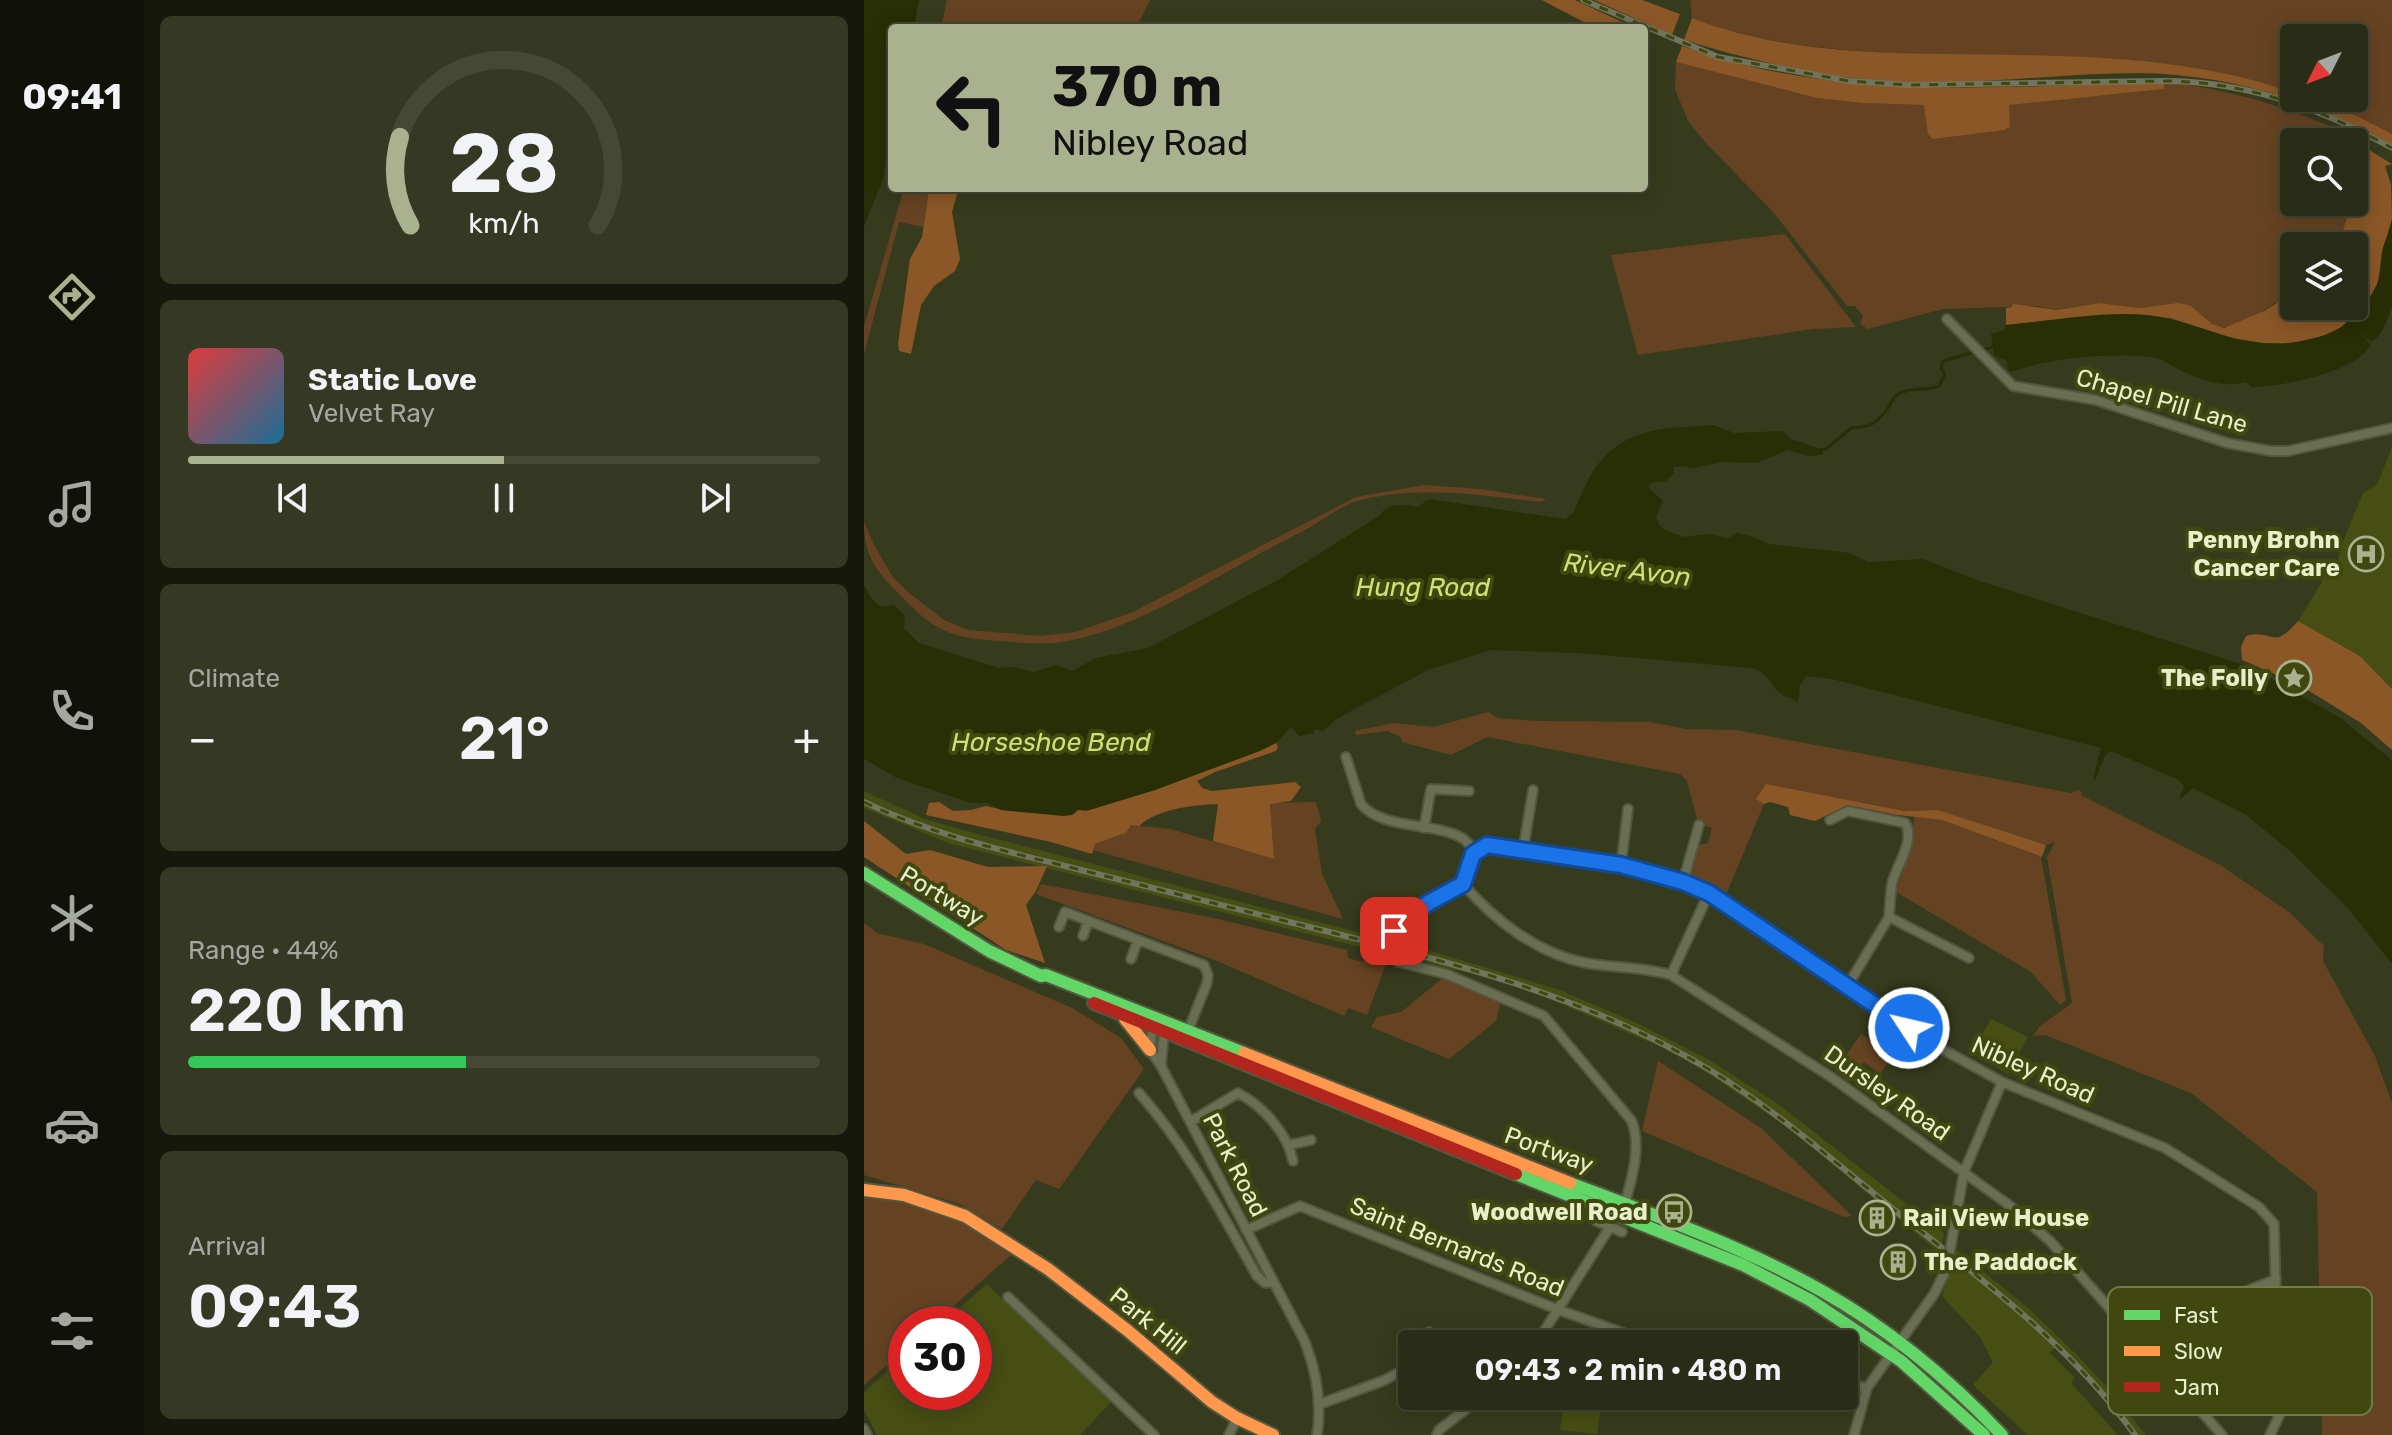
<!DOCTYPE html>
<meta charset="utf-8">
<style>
:root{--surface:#292c16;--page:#353823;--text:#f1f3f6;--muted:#a5a7a1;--line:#454835;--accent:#a9b18e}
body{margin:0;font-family:Rubik,sans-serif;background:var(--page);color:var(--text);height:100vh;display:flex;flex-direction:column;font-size:30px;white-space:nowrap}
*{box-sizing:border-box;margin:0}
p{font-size:26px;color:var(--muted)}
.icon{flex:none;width:44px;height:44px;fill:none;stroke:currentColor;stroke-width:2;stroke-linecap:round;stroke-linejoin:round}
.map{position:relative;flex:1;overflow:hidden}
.details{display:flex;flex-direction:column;gap:16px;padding:16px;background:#17180c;width:720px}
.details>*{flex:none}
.banner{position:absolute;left:24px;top:24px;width:760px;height:168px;border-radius:8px;box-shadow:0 4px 20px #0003,0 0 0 2px var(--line);background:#a9b18e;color:#111;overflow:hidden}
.needle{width:52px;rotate:228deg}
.fabs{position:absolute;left:1416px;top:24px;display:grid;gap:16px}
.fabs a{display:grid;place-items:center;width:88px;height:88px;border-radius:8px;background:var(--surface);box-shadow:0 4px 20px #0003,0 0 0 2px var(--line);font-size:40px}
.speed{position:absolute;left:24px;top:1306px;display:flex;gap:16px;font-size:40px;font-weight:700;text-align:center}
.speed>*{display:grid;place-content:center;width:104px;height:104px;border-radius:50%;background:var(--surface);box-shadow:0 4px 20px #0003,0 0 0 2px var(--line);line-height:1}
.speed .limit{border:12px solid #d22;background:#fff;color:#111}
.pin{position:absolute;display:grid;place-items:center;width:68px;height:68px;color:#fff;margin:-34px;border-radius:16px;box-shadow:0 4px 12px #0006}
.me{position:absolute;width:88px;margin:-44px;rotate:305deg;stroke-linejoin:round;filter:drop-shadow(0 0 6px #0008)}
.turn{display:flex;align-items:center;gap:28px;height:168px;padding:0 32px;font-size:36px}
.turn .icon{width:104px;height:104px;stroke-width:2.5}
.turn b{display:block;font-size:56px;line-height:68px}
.big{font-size:60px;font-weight:600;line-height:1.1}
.details .widget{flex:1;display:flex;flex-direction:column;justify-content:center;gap:12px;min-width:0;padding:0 28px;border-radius:12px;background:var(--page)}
.details .dial{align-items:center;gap:0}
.dial svg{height:208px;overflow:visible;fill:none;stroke:var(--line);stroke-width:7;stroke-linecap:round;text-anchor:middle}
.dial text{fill:var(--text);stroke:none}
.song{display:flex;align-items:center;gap:24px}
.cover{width:96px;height:96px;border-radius:12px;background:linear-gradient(135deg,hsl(0 70% 55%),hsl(200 70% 35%))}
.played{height:8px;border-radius:4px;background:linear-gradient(90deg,var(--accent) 50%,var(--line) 50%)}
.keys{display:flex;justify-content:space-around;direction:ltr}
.heat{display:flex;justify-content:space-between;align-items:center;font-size:44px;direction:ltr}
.charge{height:12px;border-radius:6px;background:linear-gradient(90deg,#34c759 44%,var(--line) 0)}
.trip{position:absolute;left:534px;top:1330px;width:460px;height:80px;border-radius:8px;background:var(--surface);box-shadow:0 4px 20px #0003,0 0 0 2px var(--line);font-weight:600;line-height:80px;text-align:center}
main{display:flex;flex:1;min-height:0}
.tabs{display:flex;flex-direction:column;width:144px;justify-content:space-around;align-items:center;background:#101209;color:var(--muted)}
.tabs .icon{width:56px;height:56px}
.tabs .selected{color:var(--accent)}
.tabs b{font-size:36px;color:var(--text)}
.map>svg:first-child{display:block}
.built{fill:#464e13}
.green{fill:#654322}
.forest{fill:#8b5727}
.water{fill:#282e05}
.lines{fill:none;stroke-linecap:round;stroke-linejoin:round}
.stream{stroke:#282e05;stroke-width:3}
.street-casing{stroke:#53573f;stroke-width:12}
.fast-casing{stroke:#53573f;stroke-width:16}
.slow-casing{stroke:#53573f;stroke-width:16}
.jam-casing{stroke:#53573f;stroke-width:16}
.street{stroke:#6a6e53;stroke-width:8}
.fast{stroke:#63d668;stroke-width:12}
.slow{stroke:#ff974d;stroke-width:12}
.jam{stroke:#b3261e;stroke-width:12}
.rail-casing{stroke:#72755e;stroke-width:6}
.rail{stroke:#404810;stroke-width:3;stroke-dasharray:9;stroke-linecap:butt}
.street-bridge-casing{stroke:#53573f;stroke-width:12;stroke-linecap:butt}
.street-bridge{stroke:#6a6e53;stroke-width:8}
.route-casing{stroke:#114b97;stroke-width:20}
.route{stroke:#1a73e8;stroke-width:14}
.labels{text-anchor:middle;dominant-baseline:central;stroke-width:8;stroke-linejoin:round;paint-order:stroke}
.street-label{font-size:24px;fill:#e7f0cb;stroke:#404810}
.poi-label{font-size:24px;font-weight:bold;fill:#e7f0cb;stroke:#404810;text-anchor:end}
.water-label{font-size:26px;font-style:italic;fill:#cee177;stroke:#404810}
.key{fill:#404810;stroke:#727a48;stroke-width:2}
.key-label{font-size:22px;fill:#e7f0cb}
</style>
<main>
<nav class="tabs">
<b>09:41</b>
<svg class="icon selected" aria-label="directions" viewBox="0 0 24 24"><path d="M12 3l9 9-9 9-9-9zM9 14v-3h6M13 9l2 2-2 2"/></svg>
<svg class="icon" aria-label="music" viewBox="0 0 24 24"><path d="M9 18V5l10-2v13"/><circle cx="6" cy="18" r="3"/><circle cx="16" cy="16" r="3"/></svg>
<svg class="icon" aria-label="phone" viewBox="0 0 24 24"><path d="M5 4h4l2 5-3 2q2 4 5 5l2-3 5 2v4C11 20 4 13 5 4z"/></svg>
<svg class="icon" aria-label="climate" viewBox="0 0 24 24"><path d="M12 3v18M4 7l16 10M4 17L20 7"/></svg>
<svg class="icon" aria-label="car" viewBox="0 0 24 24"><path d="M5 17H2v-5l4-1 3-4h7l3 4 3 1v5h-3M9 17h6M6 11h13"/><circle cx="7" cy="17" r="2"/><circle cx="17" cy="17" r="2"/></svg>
<svg class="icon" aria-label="filters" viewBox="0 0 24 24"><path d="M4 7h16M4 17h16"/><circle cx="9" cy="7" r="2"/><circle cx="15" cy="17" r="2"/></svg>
</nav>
<section class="details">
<div class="widget dial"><svg viewBox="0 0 100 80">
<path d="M14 69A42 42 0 1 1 86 69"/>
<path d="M14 69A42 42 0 0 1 10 35" stroke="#a9b18e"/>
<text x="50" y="56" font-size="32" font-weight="700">28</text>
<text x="50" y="72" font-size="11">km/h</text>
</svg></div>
<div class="widget">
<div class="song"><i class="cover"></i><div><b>Static Love</b><p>Velvet Ray</p></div></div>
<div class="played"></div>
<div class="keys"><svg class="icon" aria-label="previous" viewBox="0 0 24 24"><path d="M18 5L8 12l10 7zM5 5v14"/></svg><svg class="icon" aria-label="pause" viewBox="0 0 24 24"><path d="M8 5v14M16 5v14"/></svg><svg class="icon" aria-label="next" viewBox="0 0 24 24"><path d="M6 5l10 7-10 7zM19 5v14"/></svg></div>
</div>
<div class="widget"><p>Climate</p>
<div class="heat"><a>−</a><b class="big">21°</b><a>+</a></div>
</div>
<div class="widget"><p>Range · 44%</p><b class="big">220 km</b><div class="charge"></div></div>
<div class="widget"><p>Arrival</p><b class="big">09:43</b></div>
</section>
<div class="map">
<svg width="1528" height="1435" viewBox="0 0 1528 1435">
<rect width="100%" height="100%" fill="#373b1d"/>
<path class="built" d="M1528,447v242l-32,-33 -62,-35 24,-39 -4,-13 19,-5 5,-20 21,-51 14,-8z
M0,791l61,28 52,15 411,106 4,15 -444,-112 -84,-35z
M530,940l166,50 79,34 72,37 67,43 166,129 -3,21 -155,-128 -83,-56 -42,-23 -127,-55 -53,-18 -26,-4 -56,-15z
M1127,1019l37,18 -20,37 -37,-21z
M1093,1250l70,57 48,46 41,44 30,38h-14l-36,-44 -41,-44 -5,6 25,25 -4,5 47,52h-90l-55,-50 20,-23 -13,-25 -38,-41z
M123,1284l124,118 -31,33h-203l-13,-25v-18l42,-37v37h68v-68h-33z
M701,1396h38l-6,38 -37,-4z"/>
<path class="green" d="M83,0h203l-14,28h-195z
M826,0h702v134l-83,-36h45v-60h-60v55c-143,-51 -298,-30 -447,-43 -53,-5 -106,-12 -155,-32z
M812,62l141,36 44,5 64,2 3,28 76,-3 2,-2 2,-23 156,-16v-7c60,6 113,22 168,45l4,15h-42v60h52l2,16 -10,28h-44v46c-19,8 -56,42 -77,34 -10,-3 -18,-13 -26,-20l-51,2 -41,-5 -42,7 -20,-4 -94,3 -76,20 -7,-6 3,-7 -8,-10h-8l-74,-94 -68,-70 -17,-21 -13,-32z
M40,188h25l-6,39 -24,-5 -35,132v-27z
M921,234l71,93 -43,2 -175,26 -27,-100z
M560,485l56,4 66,10 -5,3c-63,-7 -118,-17 -181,-2 -17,4 -41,23 -59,32 -71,35 -165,100 -240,110 -19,3 -40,1 -60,-1 -42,-3 -62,-6 -92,-37 -27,-28 -45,-41 -45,-82l10,23 18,31 16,16 36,28 24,10 73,6 34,-4 56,-19 225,-116z
M624,712l10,6 39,3 113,1 36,7 50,1 335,63 7,-3 4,2 -1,3 139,70 69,47 35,34 -1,15 52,95 17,47v332h-70l-5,-243 -126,-99 -146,-58 -12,1 7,-10 32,-23 -25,-146 8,-15 -9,3 -108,-35 -32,1 -140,-27 -9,15 7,5 -39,93 -29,-15 -7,-10 9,-27 10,-2 4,-15 -16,-5 1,-4 -10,-38 -7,-7 -193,-37 -36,18 -49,-13 -1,-5 -14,-6 -31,4 -1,-4 39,-8 40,4z
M452,802l5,19 -6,8 7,45 21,45 -251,-69 3,-6 27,-9 9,-10 39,4 104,30 -4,-56z
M1050,816l28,4 99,37 25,143 -6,5 -29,-33 -135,-80 16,-49z
M177,884l172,34 134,32 1,8 15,4 6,-6 18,5 -20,54 -19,-7 -4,8 -127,-55 -181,-67z
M0,923l13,10 47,11 148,64 49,30 23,31 -85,120 -23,-9 -34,49 -42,-25 -96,-29z
M579,978l58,22 -5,21 -47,38 -78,-32 6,-10 24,-5z
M1025,1024l17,11 -26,39 -16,-12 -15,20 -14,-11 26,-37 15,9z
M794,1061l103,67 91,88 -8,1 -202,-86z
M0,1196l36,4 63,20 48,35 -78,69h-27v24l-42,37z"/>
<path class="forest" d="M678,0h33l60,28h-40z
M730,0h48l38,14 -8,21z
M828,18c79,31 168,35 252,36 117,2 238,-1 350,39v5c33,0 68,21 98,36v11c-77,-44 -164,-71 -253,-72 -81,0 -162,13 -242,9 -73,-4 -144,-21 -213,-42z
M818,46c157,57 319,40 482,36v7l-155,16 1,22 -6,3 -71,9 -5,-5 -4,-29 -63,-2 -44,-5 -141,-36z
M1468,127l60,37 -7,2 6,19 1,34 -10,34 -4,30 -14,23 -26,24 -11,5 -39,9 -25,-1 -31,-5 -62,-20 -61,-3 -103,10v-17l6,-1 1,-3 44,6 42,-7 41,5 39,-5 12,3 21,18 12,4 40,-17 30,-19v14h60v-60h-16l9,-28 -1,-16h8v-60h-18z
M65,188h30l-7,24 8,47 -5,12 -21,15 -13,19 -10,49 -12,-3 -1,-7 12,-85 12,-22z
M1434,621l62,35 32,33v61l-31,-27 -55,-34 -7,-16 -15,-2 -7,4 -35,-15 -1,-13 5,-11c27,-8 26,16 52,-15z
M412,743l2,4 -2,4 -61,21 -18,9 5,7 10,3 83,-9 6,5 -10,14 -21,3 4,55 -61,-18 5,-37c-25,1 -61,5 -79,22l-8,-1 -5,8 -31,11 -3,10 -41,-12 -125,-27 3,-12 10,-1 14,9 18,-1 15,-4 17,4 67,5 8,-5 8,1 69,-21z
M902,784l139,27 33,-1 108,35 -4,12 -100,-37 -44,-5 -50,-10 -33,16 -25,-6 -2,-8 -18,-5 -6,2 -8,-5z
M0,821l42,33 24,-4 58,17 59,-1 -11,25 -10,14 19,58 -39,-13 -142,-93z"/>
<path class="water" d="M0,0h55l-5,28h-22v85l-9,67 -19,46z
M1528,219v88c-5,14 -9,26 -20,35l-12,-9 11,11c-12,28 -91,43 -120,43l-5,-5c-21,7 -47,-3 -66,-12 -9,-4 -18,-12 -28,-13 -45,-4 -98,0 -141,15l-3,-2 -2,-10 -12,-4 -3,-22 13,-4 2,-5c47,-4 94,-14 141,-10 31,3 59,16 89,24 51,12 120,2 141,-55 5,-12 3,-24 6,-36 3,-10 7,-19 9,-29z
M850,425l20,8 48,-2 7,7 34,12v5l-15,1 -20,-6 -31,13 -35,-1 -33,7 -1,-3 -14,1v6l-8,8 -13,1 -5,5 15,14 -7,16 3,8 6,5 19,7 23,-3 21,4 9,-5 17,4 15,7 81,9 18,9 55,-3 54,21 273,87 89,50 53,43v204l-44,-56 -57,-56 -46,-38 -52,-26 -14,12 5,-14 -7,-7 -66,-28 -5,3 -11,26 -2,-1 8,-31 -269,-69 -26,-3 -6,10 -2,17c-6,-6 -10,-4 -17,-9 -14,-11 -8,-19 -30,-26l-172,-15 -88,-3 -63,20 -90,48 -16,14 -4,-3 -4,1v3l-15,3 -8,-9 -15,16 -16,8 -105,39 -66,20h-11l-6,5 -9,1 -62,-6 -13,-7h-17l-74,-25 -33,-19v-174l8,14 9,8 12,-2 12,10 -1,13 15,15 80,25 14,-1 21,5 22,-7 16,6 24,-13 52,-10 128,-67 103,-65c7,-13 25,-12 38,-9l12,-8 136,20 8,-6c8,-16 14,-36 26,-50 33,-39 69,-34 115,-38z"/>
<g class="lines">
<path class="stream" d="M955,450l7,-1 25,-21c18,-1 25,-3 37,-20 4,-6 5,-12 12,-15 13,-6 26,-2 39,-7l6,-12 -4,-6 1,-5 4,-3 47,-13"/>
<g class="street-casing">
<path id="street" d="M1083,319l66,67 83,14 131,43 44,8h17l104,-23
M482,757l15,47c21,26 74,18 101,34 5,3 9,9 13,13
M966,820l18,-9 57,12c11,18 -9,42 -13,61 -2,11 -2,22 -3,33
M560,828l7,-39 38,2
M659,851l10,-61
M757,865l7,-56
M819,882l16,-57
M599,884c31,36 75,70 123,79 28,5 58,4 85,12l160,102 178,128 41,36 172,194
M195,927l6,-15 139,53 4,10 -1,8 -19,48
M219,936l5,-15
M525,936l39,-33 35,-19 10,-30 14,-9 134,20 62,17 26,11 233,156 60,33 163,66 94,59 15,17 5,192 -9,19
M267,959l7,-19
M534,962l48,12 98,42 87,104c11,23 1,59 -6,83
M807,975l38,-82
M984,985l41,-68 80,41
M289,1025l-3,25 11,16 144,276c12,31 17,60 12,93
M297,1066l3,-35
M275,1093c49,55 82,120 118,183l8,7 8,-1
M326,1122l48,-29c25,13 50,41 55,68
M425,1145l22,-5
M732,1221l14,6
M382,1230l54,-24 259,104 95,34
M1087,1245l13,-73 38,-90
M144,1297l146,138
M565,1332l9,12
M1273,1336l139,-57
M580,1344l3,-3
M672,1344l74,-117 12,5
M980,1384l23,4
M456,1404l65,-24 27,-15
M0,1429l3,6
M365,1435l8,-17
M573,1435l2,-5 44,-34
M990,1435l13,-47 67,-94 12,-24"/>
</g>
<g class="fast-casing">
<path id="fast" d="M0,873l125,78 52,25 5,-1 198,78
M652,1174l227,91 67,35 91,61 83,74
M706,1183c84,32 174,64 252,108 67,38 127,88 180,144"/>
</g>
<g class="slow-casing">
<path id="slow" d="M261,1019l25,31
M380,1053l326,130
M0,1190l40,5 61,21 83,53 79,61 85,72 25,16 36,17"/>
</g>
<g class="jam-casing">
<path id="jam" d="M230,1003l422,171"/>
</g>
<use href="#street" class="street"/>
<use href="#fast" class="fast"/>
<use href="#slow" class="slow"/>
<use href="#jam" class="jam"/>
<g class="rail-casing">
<path id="rail" d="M719,0l135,57 131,24 60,4 255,-4c80,0 159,28 228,67
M0,802c64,31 132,47 201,64 73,18 147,37 220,55 145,36 296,71 425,149 73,45 136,102 203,155 80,63 162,126 222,210"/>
</g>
<use href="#rail" class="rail"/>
<g class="street-bridge-casing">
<path id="street-bridge" d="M525,936l9,26
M1082,1270l5,-25"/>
</g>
<use href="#street-bridge" class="street-bridge"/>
</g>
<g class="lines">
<g class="route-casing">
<path id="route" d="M530,931l34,-28 35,-19 10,-30 14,-9 134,20 62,17 26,11 200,135"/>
</g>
<use href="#route" class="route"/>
</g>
<defs>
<g id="hospital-ring" transform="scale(1.8)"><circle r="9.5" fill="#404810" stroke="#a9b18e" stroke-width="1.5"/><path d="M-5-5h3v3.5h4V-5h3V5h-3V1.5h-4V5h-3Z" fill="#a9b18e"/></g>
<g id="sight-ring" transform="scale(1.8)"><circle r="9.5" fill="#404810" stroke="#a9b18e" stroke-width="1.5"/><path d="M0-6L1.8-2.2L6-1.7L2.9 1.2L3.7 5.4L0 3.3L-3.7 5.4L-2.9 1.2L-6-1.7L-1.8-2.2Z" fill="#a9b18e"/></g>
<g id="bus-ring" transform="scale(1.8)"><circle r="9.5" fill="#404810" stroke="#a9b18e" stroke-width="1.5"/><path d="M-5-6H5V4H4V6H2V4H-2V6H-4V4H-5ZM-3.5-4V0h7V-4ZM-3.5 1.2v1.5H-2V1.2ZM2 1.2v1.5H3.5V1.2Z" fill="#a9b18e"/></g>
<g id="building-ring" transform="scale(1.8)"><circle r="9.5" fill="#404810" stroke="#a9b18e" stroke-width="1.5"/><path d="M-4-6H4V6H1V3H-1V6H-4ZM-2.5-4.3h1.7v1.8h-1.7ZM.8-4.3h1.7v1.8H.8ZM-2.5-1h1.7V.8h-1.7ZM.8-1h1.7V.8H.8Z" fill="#a9b18e"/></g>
</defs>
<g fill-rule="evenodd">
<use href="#hospital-ring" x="1502" y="554"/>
<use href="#sight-ring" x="1430" y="678"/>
<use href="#bus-ring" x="810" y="1212"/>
<use href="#building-ring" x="1013" y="1218"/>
<use href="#building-ring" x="1034" y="1262"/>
</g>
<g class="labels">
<g class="street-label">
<text transform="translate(1298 401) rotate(16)">Chapel Pill Lane</text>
<text transform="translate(78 896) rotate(31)">Portway</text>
<text transform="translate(1169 1070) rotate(24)">Nibley Road</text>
<text transform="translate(1023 1093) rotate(35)">Dursley Road</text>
<text transform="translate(685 1150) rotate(20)">Portway</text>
<text transform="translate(371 1165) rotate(63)">Park Road</text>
<text transform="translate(593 1247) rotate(22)">Saint Bernards Road</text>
<text transform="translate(284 1321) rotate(39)">Park Hill</text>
</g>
<g class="poi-label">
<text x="1476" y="540">Penny Brohn<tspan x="1476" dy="28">Cancer Care</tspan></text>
<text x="1404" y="678">The Folly</text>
<text x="784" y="1212">Woodwell Road</text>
<text x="1039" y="1218" text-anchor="start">Rail View House</text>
<text x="1060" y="1262" text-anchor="start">The Paddock</text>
</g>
<g class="water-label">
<text transform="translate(763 570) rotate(7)">River Avon</text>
<text x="559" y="587">Hung Road</text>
<text x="187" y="742">Horseshoe Bend</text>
</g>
</g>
<rect x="1244" y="1287" width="264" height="128" rx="12" class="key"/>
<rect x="1260" y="1310" width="36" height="10" fill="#63d668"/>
<rect x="1260" y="1346" width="36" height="10" fill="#ff974d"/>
<rect x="1260" y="1382" width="36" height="10" fill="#b3261e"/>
<g class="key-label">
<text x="1310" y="1323">Fast</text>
<text x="1310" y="1359">Slow</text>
<text x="1310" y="1395">Jam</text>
</g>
</svg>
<div class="fabs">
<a><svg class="needle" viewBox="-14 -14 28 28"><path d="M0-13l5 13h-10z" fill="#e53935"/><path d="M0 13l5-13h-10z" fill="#a5a7a1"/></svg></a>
<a><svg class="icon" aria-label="search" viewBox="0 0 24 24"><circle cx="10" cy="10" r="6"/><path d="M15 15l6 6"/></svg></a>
<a><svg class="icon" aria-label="layers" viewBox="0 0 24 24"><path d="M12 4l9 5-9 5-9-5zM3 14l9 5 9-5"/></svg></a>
</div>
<div class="speed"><div class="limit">30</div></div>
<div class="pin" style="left:530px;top:931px;background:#d93025"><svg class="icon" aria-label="arrive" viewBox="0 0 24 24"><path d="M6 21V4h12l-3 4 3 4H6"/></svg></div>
<svg class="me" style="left:1045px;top:1028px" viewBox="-20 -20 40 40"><circle r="17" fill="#1a73e8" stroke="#fff" stroke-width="3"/><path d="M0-11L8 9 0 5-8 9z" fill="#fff"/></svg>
<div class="trip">09:43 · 2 min · 480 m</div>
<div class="banner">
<div class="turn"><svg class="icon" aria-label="left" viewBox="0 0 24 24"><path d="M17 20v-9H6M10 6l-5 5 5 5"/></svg><div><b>370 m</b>Nibley Road</div></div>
</div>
</div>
</main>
